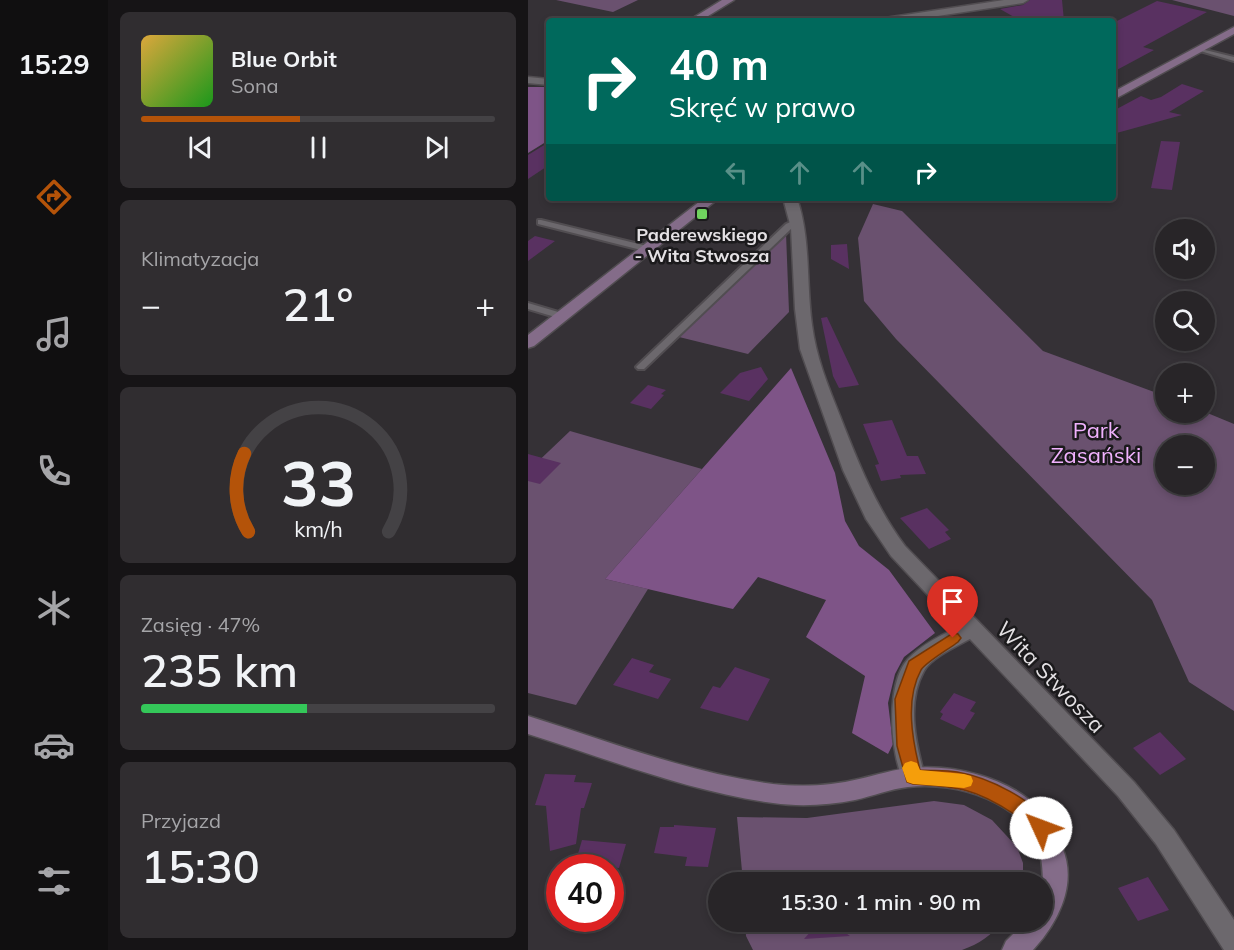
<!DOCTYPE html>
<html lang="pl">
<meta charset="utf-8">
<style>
:root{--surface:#282528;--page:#302d30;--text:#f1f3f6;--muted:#a5a5a8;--line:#444245;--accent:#b45309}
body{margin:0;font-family:Mulish,sans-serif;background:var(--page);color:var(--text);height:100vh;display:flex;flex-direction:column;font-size:22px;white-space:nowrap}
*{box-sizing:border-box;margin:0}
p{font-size:20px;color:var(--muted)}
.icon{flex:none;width:33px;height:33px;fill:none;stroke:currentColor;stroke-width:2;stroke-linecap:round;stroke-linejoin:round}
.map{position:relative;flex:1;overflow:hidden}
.sheet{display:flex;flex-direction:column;gap:12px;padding:12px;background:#161416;width:420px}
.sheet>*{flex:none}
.top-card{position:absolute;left:18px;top:18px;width:570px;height:183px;border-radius:6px;box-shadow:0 3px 9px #0003,0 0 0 2px var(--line);background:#00695c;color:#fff;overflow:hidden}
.fabs{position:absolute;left:627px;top:219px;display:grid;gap:12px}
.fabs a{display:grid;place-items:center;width:60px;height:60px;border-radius:50%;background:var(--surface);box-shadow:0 3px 9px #0003,0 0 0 2px var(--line);font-size:30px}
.speed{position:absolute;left:18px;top:854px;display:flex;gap:12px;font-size:30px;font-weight:700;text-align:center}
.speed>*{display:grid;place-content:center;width:78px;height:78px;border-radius:50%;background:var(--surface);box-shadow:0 3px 9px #0003,0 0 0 2px var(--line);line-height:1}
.speed .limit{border:9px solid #d22;background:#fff;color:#111}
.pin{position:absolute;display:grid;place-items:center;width:51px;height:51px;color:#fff;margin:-62px -26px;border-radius:50% 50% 50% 0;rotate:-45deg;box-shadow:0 0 6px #0007}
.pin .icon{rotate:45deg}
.me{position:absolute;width:66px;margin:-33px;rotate:313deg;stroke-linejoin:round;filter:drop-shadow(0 0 4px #0008)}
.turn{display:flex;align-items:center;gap:21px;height:126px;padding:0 24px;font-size:27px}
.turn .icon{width:78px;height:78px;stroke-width:2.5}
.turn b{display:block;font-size:42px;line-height:51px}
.lanes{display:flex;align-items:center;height:57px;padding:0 24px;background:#0003;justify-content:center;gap:30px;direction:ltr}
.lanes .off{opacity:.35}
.big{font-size:45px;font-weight:600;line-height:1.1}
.sheet .tile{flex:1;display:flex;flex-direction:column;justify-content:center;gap:9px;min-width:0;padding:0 21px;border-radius:9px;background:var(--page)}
.sheet .dial{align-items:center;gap:0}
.dial svg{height:156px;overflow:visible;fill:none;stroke:var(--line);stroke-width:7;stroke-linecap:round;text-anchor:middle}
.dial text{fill:var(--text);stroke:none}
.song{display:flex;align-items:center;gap:18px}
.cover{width:72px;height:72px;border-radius:9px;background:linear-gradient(135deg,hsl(40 70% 55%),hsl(120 70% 35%))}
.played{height:6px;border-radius:3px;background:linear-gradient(90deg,var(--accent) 45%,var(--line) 45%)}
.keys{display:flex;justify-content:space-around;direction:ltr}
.heat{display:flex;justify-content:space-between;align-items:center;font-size:33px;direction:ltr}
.charge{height:9px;border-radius:4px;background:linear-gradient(90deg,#34c759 47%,var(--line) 0)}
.trip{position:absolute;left:180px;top:872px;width:345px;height:60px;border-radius:30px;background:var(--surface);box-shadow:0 3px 9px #0003,0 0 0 2px var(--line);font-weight:600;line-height:60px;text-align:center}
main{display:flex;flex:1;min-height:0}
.tabs{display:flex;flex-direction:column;width:108px;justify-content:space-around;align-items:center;background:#100f10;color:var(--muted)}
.tabs .icon{width:42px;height:42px}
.tabs .active{color:var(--accent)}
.tabs b{font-size:27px;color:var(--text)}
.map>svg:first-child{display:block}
.green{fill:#6a516f;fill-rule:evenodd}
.forest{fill:#7e5487}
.building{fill:#593161}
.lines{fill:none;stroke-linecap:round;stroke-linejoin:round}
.lane-casing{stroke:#514d51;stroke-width:4}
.street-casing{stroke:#514d51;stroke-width:3}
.secondary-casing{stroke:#514d51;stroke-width:3}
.lane{fill:#6c686d;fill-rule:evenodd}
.street{fill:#6c686d;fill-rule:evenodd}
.secondary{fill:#846c89;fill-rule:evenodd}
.route{fill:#b45309;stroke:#753606;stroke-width:1.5}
.slow{fill:#f59e0b}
.poi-dot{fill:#70d35f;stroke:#1b1a1c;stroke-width:2}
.labels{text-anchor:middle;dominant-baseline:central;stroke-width:5;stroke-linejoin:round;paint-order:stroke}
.far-poi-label{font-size:18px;font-weight:bold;fill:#e4e1e4;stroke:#1b1a1c}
.park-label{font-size:22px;fill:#f0b1fd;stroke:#1b1a1c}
.street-label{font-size:22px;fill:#e4e1e4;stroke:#1b1a1c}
</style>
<main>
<nav class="tabs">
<b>15:29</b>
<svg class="icon active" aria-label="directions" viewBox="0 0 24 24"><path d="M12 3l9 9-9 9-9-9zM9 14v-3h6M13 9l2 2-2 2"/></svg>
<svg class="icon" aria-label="music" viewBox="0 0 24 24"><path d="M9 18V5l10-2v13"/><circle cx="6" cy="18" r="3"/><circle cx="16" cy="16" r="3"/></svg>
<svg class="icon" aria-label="phone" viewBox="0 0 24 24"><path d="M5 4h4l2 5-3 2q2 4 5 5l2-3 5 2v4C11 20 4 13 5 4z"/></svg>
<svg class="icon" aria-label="climate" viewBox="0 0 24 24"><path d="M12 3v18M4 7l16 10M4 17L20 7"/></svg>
<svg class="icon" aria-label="car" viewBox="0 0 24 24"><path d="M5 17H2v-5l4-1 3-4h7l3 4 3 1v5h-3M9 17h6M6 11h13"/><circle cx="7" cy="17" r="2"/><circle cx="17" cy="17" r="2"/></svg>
<svg class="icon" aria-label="filters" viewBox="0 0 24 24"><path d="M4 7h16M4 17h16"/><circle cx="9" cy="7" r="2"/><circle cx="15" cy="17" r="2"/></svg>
</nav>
<section class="sheet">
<div class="tile">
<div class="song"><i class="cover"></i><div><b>Blue Orbit</b><p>Sona</p></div></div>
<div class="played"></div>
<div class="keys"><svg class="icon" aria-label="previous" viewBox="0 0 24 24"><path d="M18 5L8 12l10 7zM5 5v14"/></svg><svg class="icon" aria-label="pause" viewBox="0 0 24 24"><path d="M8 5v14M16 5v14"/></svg><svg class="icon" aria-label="next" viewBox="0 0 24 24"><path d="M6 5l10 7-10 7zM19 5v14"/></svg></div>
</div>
<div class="tile"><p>Klimatyzacja</p>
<div class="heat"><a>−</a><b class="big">21°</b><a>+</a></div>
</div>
<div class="tile dial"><svg viewBox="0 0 100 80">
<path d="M14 69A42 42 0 1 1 86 69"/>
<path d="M14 69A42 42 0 0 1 12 29" stroke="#b45309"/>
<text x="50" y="56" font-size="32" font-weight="700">33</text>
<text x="50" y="72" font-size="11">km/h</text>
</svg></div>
<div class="tile"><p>Zasięg · 47%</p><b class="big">235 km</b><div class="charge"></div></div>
<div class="tile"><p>Przyjazd</p><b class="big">15:30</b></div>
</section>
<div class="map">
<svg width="706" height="950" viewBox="0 0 706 950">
<rect width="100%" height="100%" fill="#353136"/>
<path class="green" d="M28,0h82l-25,12z
M644,0h62v16z
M345,204l29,7 141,140 122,45 1,16h39l29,12v287l-45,-29 -37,-82 -256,-261 -32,-38 -6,-63zM638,446h38v38h-38z
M258,233l3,79 -41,42 -69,-17z
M42,431l132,38 -97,110 43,10 -72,116 -48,-12v-222z
M406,801l30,4 28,15 25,27 6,16v19h-280l-6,-65 70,1z
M217,921h258c-11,14 -24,23 -41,29h-209l-7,-14z"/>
<path class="forest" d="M0,87h21v53l-21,13z
M263,368l44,105 10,48 14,25 30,24 46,63 -31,24 -9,17 -7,29 5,41 -5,10 -36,-21 13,-57 -59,-39 20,-37 -68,-23 -25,32 -128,-30z"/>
<path class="building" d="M502,0h32l2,21h-43l-21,-12 23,-4z
M629,1l50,11 -64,35 11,3 -41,22v-49z
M654,84l22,7 -35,21 13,3 -69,19v-23l28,-15 10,4 10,-3z
M633,141l19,1 -8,48 -21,-2z
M21,142v23l-21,14v-24z
M7,236l20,5 -27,20v-20z
M319,244l2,25 -18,-10v-14z
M299,317l32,68 -20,3 -6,-12 -12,-58z
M233,367l7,12 -19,22 -29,-8 20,-20z
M120,385l18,5 -5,4 3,1 -13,14 -21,-6z
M364,420l15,36h11l8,18 -26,1 1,3 -20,3 -6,-16 4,-1 -16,-40z
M0,454l33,9 -21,21 -12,-3z
M399,508l22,22 -4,2 6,7 -22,10 -29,-31z
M104,658l22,7 -5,7 22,7 -13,20 -45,-14z
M207,667l35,12 -22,42 -48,-13 13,-22 7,2z
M426,693l22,9 -6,9 5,2 -11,17 -24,-11 3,-5 -3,-2z
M632,732l26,27 -26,16 -27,-27z
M17,774l31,1 -2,7 18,1 -8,25h-3l-5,36 -26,7 -4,-45 -11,-1z
M146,825l42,3 -8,39 -23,-1 2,-9 -33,-4 6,-26h14z
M54,840l44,4 -7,24 -44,-4z
M620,877l21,33 -31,11 -20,-33z
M292,921h9l21,15 -46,3z"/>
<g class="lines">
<g class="lane-casing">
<path id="lane" d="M669,48l37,9v4l-37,-11z
M10,220h3l110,27 1,2 -4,2h-3l-107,-27z
M267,220h6l1,2 -10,6 -148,141h-6l-2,-2 2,-2 148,-141z
M0,303l37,11 1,2 -4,3 -34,-10z"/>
</g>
<g class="street-casing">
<path id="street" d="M476,0h24l-5,3 -118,18h-25l5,-3z
M0,77l21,2v6l-21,-2z
M255,198h14c14,41 9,84 15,127 4,32 16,61 28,91 18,46 35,90 65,130l229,236 40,48 60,90v30h-10l-68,-106 -38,-48 -148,-157c-13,7 -39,19 -46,32 -18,32 -8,73 1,106l-4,7 -8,2 -8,-2c-15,-28 -20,-100 3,-125 13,-14 33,-24 50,-32l-67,-71 -25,-37 -23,-49 -43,-121 -5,-40 -4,-81z"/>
</g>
<g class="secondary-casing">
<path id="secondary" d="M194,0h12l-34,21h-12z
M706,27v7l-121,66v-8z
M176,198h15l-185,148 -6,2v-13z
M0,716c80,25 161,57 245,68 28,3 58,2 86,-5 18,-4 35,-10 53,-11 43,-4 96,10 127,40 11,11 17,25 23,39 16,37 -4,76 -29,103h-31l4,-9 20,-20h16c0,-20 3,-49 -2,-67 -14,-52 -83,-73 -132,-67 -18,2 -35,9 -53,13 -26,5 -55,7 -82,3 -83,-11 -165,-44 -245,-69z"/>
</g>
<use href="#lane" class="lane"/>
<use href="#street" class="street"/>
<use href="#secondary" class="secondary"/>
</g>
<path class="route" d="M425,633l5,1 3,4 -3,4c-9,7 -32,20 -37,28 -16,29 -9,69 -1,100 12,1 25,0 37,2 30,5 80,28 93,56l-2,5c-16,6 -22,-12 -34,-19 -39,-26 -56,-27 -101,-30l-6,-2 -10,-36 -2,-47 14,-38z"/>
<path class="slow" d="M383,761l6,2 3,7 44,4 7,2 2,5 -2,5 -7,2 -51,-4 -6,-2 -5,-14 3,-5z"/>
<rect class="poi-dot" x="168" y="208" width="12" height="12" rx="3"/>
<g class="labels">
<g class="far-poi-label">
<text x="174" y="234">Paderewskiego<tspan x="174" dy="21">- Wita Stwosza</tspan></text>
</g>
<g class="park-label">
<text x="568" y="430">Park<tspan x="568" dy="25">Zasański</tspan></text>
</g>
<g class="street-label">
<text transform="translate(523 677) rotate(46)">Wita Stwosza</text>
</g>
</g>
</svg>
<div class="fabs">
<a><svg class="icon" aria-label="sound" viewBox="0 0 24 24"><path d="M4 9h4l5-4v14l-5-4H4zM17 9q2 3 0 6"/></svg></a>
<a><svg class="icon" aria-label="search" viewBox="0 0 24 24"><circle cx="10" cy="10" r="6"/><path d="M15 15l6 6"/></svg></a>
<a>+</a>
<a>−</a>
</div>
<div class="speed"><div class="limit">40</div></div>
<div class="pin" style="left:425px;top:638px;background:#d93025"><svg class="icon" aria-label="arrive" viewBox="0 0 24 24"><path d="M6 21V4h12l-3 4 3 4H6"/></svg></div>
<svg class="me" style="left:513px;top:828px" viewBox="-20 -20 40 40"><circle r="19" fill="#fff"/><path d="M0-13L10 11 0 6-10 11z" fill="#b45309"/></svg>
<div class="trip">15:30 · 1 min · 90 m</div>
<div class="top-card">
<div class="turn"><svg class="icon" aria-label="right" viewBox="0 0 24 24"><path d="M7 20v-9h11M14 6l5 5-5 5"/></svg><div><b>40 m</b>Skręć w prawo</div></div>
<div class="lanes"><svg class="icon off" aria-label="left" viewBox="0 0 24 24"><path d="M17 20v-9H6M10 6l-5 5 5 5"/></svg><svg class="icon off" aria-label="ahead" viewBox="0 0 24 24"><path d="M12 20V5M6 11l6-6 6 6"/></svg><svg class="icon off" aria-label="ahead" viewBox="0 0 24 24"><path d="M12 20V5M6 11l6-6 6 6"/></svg><svg class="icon" aria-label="right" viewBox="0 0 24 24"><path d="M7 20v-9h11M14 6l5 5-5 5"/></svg></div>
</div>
</div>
</main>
